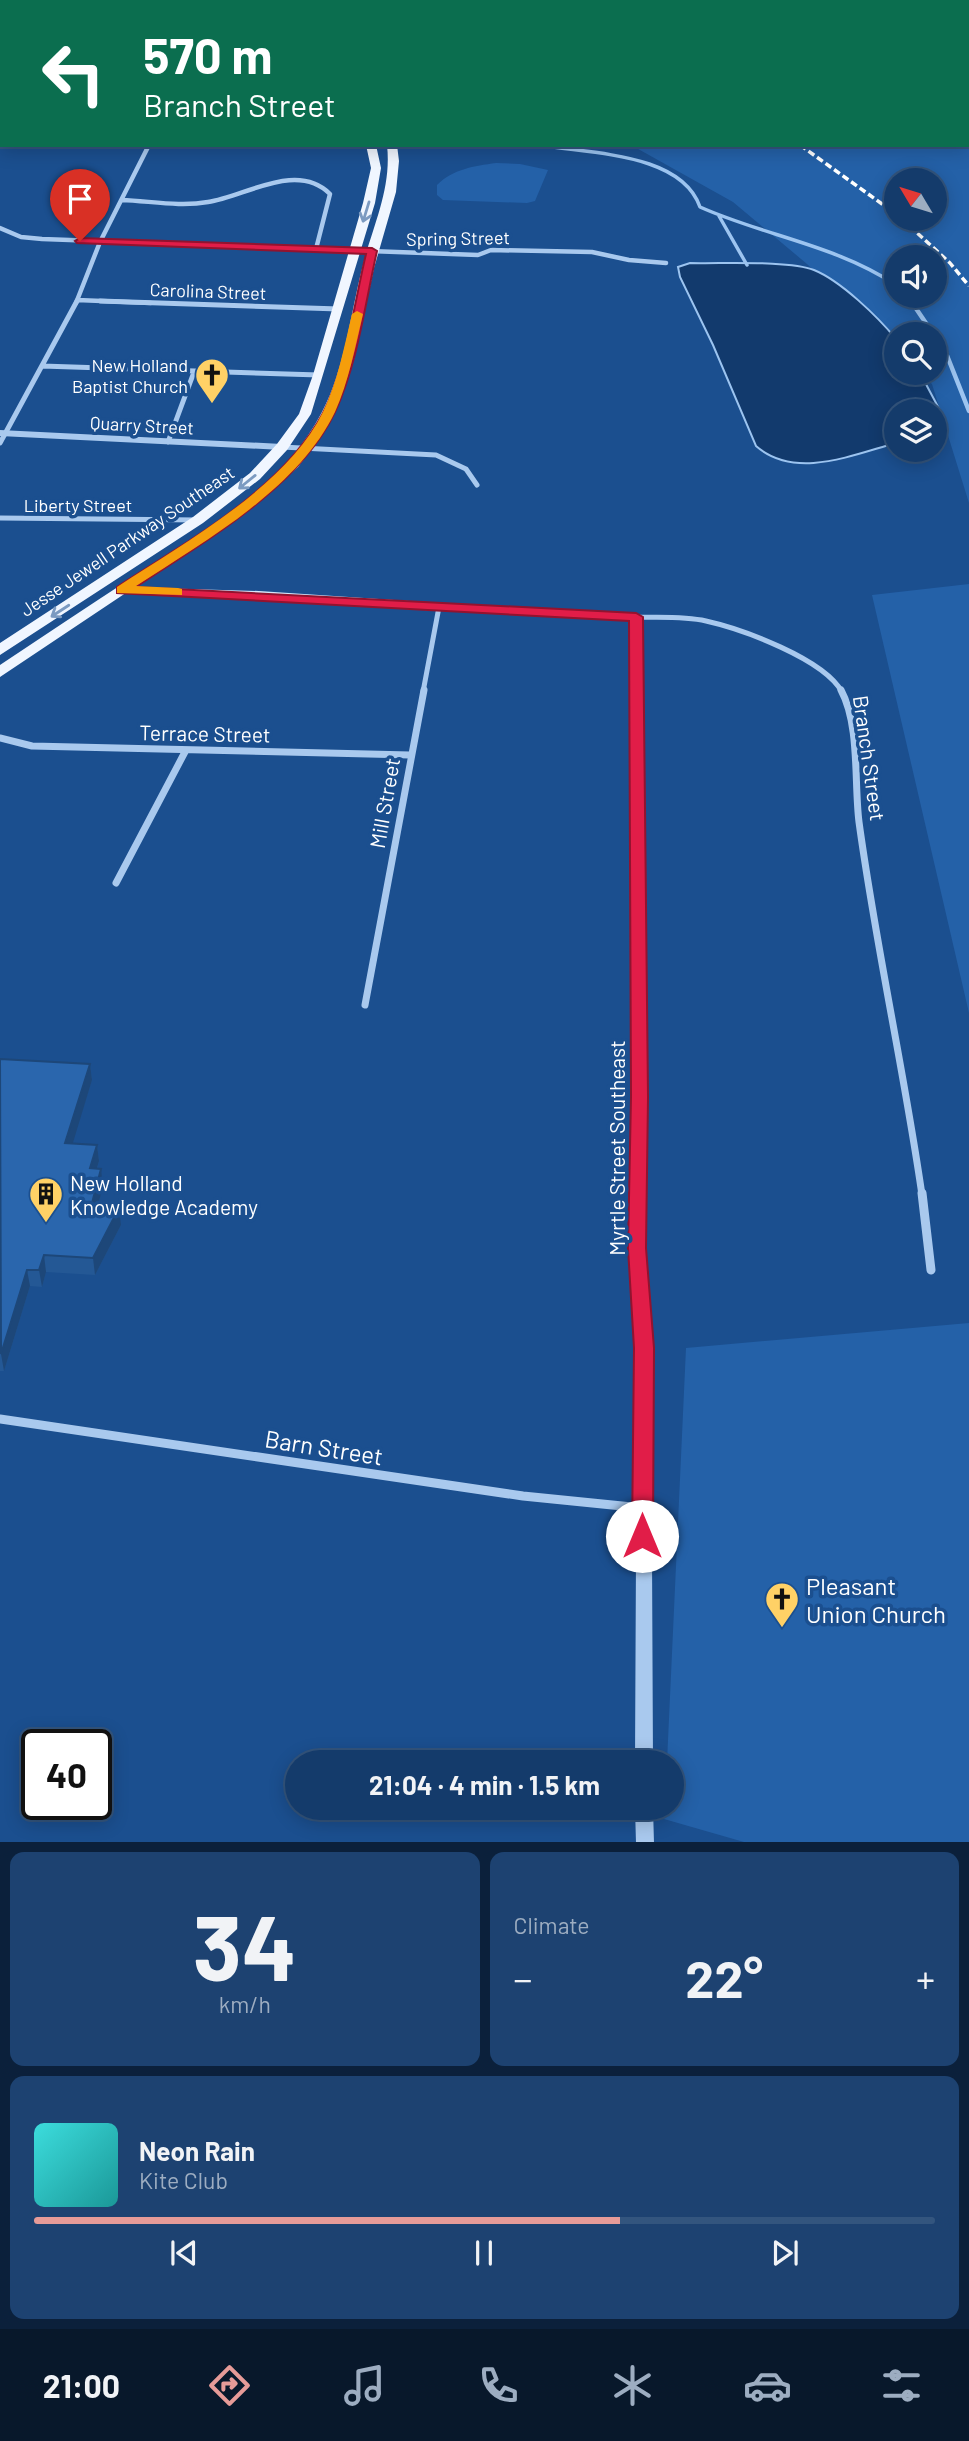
<!DOCTYPE html>
<meta charset="utf-8">
<style>
:root{--surface:#143b6b;--page:#1d4271;--text:#f1f3f6;--muted:#9dadc1;--line:#33557e;--accent:#e69b98}
body{margin:0;font-family:Barlow,sans-serif;background:var(--page);color:var(--text);height:100vh;display:flex;flex-direction:column;font-size:26px;white-space:nowrap}
*{box-sizing:border-box;margin:0}
p{font-size:23px;color:var(--muted)}
.icon{flex:none;width:38px;height:38px;fill:none;stroke:currentColor;stroke-width:2;stroke-linecap:round;stroke-linejoin:round}
.map{position:relative;height:1842px;overflow:hidden}
.panel{display:flex;flex-direction:column;gap:10px;padding:10px;background:#0b203b;flex:1}
.panel>*{flex:none}
.guide{position:absolute;left:0px;top:0px;width:970px;height:147px;box-shadow:0 4px 18px #0003,0 0 0 2px var(--line);background:#0b6e4f;color:#fff;overflow:hidden}
.needle{width:46px;rotate:308deg}
.buttons{position:absolute;left:884px;top:168px;display:grid;gap:14px}
.buttons a{display:grid;place-items:center;width:63px;height:63px;border-radius:50%;background:var(--surface);box-shadow:0 4px 18px #0003,0 0 0 2px var(--line);font-size:35px}
.speed{position:absolute;left:21px;top:1729px;display:flex;gap:14px;font-size:35px;font-weight:700;text-align:center}
.speed>*{display:grid;place-content:center;width:91px;height:91px;border-radius:50%;background:var(--surface);box-shadow:0 4px 18px #0003,0 0 0 2px var(--line);line-height:1}
.speed .limit{border:4px solid #111;border-radius:10px;background:#fff;color:#111}
.pin{position:absolute;display:grid;place-items:center;width:60px;height:60px;color:#fff;margin:-72px -30px;border-radius:50% 50% 50% 0;rotate:-45deg;box-shadow:0 0 7px #0007}
.pin .icon{rotate:45deg}
.me{position:absolute;width:77px;margin:-38px;rotate:0deg;stroke-linejoin:round;filter:drop-shadow(0 0 5px #0008)}
.turn{display:flex;align-items:center;gap:24px;height:147px;padding:0 28px;font-size:32px}
.turn .icon{width:91px;height:91px;stroke-width:2.5}
.turn b{display:block;font-size:49px;line-height:60px}
.big{font-size:52px;font-weight:700;line-height:1.1}
.panel .tile{flex:1;display:flex;flex-direction:column;justify-content:center;gap:10px;min-width:0;padding:0 24px;border-radius:14px;background:var(--page)}
.panel .dial{align-items:center;gap:0}
.dial b{font-size:91px;line-height:1}
.song{display:flex;align-items:center;gap:21px}
.cover{width:84px;height:84px;border-radius:10px;background:linear-gradient(135deg,hsl(180 70% 55%),hsl(180 70% 35%))}
.played{height:7px;border-radius:4px;background:linear-gradient(90deg,var(--accent) 65%,var(--line) 65%)}
.keys{display:flex;justify-content:space-around;direction:ltr}
.heat{display:flex;justify-content:space-between;align-items:center;font-size:38px;direction:ltr}
.panel .tiles{flex:1;display:grid;gap:10px;grid-template-columns:1fr 1fr}
.tile:last-child{grid-column:span 2}
.trip{position:absolute;left:285px;top:1750px;width:399px;height:70px;border-radius:35px;background:var(--surface);box-shadow:0 4px 18px #0003,0 0 0 2px var(--line);font-weight:700;line-height:70px;text-align:center}
.tab-bar{display:flex;height:112px;justify-content:space-around;align-items:center;background:#08182b;color:var(--muted)}
.tab-bar .icon{width:49px;height:49px}
.tab-bar .selected{color:var(--accent)}
.tab-bar b{font-size:32px;color:var(--text)}
.map>svg:first-child{display:block}
.green{fill:#2461a8;fill-rule:evenodd}
.water{fill:#123a6d;stroke:#9cc4f0;stroke-width:2}
.lines{fill:none;stroke-linecap:round;stroke-linejoin:round}
.stream-far1{stroke:#9cc4f0;stroke-width:3.5}
.stream{stroke:#9cc4f0;stroke-width:4.5}
.minor-far3{stroke:#a9c9ee;stroke-width:4.5}
.minor-far2{stroke:#a9c9ee;stroke-width:5}
.minor-far1{stroke:#a9c9ee;stroke-width:7}
.minor{stroke:#a9c9ee;stroke-width:9}
.tertiary{fill:#a9c9ee;fill-rule:evenodd}
.secondary{fill:#d6e6fa;fill-rule:evenodd}
.primary{fill:#f0f6ff;fill-rule:evenodd}
.rail{stroke:#fff;stroke-width:3.5;stroke-dasharray:7 3.5;stroke-linecap:butt}
.wall{fill:#245895}
.shaded-wall{fill:#1d4779}
.building{fill:#2a66ad;stroke:#1d4779;stroke-width:2}
.oneway{stroke:#7b9ac1}
.route{fill:#e11d48;stroke:#92132f;stroke-width:2}
.slow{fill:#f59e0b}
.labels{text-anchor:middle;dominant-baseline:central;stroke-width:7;stroke-linejoin:round;paint-order:stroke}
.far-street-label{font-size:18px;fill:#fff;stroke:#1b4f8f}
.far-poi-label{font-size:18px;fill:#fff;stroke:#1b4f8f;text-anchor:end}
.street-label{font-size:21px;fill:#fff;stroke:#1b4f8f}
.poi-label{font-size:21px;fill:#fff;stroke:#1b4f8f;text-anchor:start}
.near-street-label{font-size:24px;fill:#fff;stroke:#1b4f8f}
.near-poi-label{font-size:24px;fill:#fff;stroke:#1b4f8f;text-anchor:start}
</style>
<div class="map">
<svg width="969" height="1843" viewBox="0 0 969 1843">
<rect width="100%" height="100%" fill="#1b4f8f"/>
<path class="green" d="M968,102h1v401l-37,-119 -12,-11h14v-39h-38v16l-89,-86 -74,-62 -102,-57h337zM896,180h38v39h-38zM896,257h38v39h-38z
M496,163l24,1 28,6 -13,31 -8,2 -84,-3 -6,-5v-10c16,-16 37,-19 59,-22z
M969,584v429l-97,-418z
M969,1323v519h-225l-80,-23 1,-11h7v-46h-5l19,-414z"/>
<path class="water" d="M690,263c30,1 99,-3 124,7 27,11 64,47 82,69v34h24l24,45 -9,12 -1,-19h-38v32c-44,12 -101,37 -140,3l-43,-101 -33,-68 -2,-10z"/>
<g class="lines">
<path class="stream-far1" d="M540,145c48,9 141,7 160,62 65,29 136,38 196,78
M719,216l28,49
M908,296l4,7"/>
<path class="stream" d="M911,301l35,52 23,58"/>
<path class="minor-far3" d="M335,2l4,-2
M345,2l2,-2
M122,200c28,1 58,7 86,2 38,-6 89,-41 122,-8l-14,55
M0,228l21,9 21,2 436,16 13,-5 101,2 37,8 37,3
M77,300l74,3
M76,303l24,-61 49,-97"/>
<path class="minor-far2" d="M100,301l239,8
M42,366l277,9
M168,442l26,-70
M0,443l77,-142
M282,447l154,8 30,14 11,16
M0,518l198,2
M636,617c23,1 47,-1 70,4 36,8 118,38 136,71
M423,692l16,-85"/>
<path class="minor-far1" d="M841,690c19,35 13,92 18,132 17,125 45,248 63,373
M0,738l32,8 378,9
M116,883l70,-133
M365,1005l59,-315"/>
<path class="minor" d="M922,1193l9,77
M0,1419l523,77 119,12"/>
<path class="tertiary" d="M0,430l282,14 5,3 -5,3 -282,-14z
M439,604l197,10 5,3 6,480 -3,151 7,100 2,414h-18l2,-414 -7,-100 3,-151 -2,-477 -196,-11v-4z
M635,1808h18l1,35h-18z"/>
<path class="secondary" d="M122,587l137,4 180,12 6,4 -6,4 -180,-12 -141,-7v-4z"/>
<path class="primary" d="M224,0h10l1,2h-9z
M246,0h10l1,2h-9z
M0,32h2v6h-2z
M366,145h10l5,23 -6,35 -64,211 -24,36 -27,29 -57,44 -203,132v-12l193,-126 57,-44 27,-29 22,-30 14,-39 50,-172 8,-35z
M387,145h10l2,16 -3,31 -22,76 -20,91 -19,52 -17,30 -20,26 -51,45 -247,165v-12c44,-29 88,-59 133,-88 69,-45 150,-89 189,-165 23,-44 28,-96 40,-143 10,-42 30,-79 25,-124z"/>
<path class="rail" d="M588,0l3,2
M800,145l96,69
M902,219l48,44 19,23"/>
</g>
<path class="wall" d="M0,1059l90,5 2,16 -20,63 25,2 2,16 -2,8 6,17 -5,18 23,21 -26,50 -49,-3 -4,15 -12,-1 -26,85h-4z"/>
<path class="shaded-wall" d="M90,1064l2,16 -24,79 -3,-16z
M97,1145l2,16 -7,24 -2,-17z
M101,1169l2,17 -9,34 -2,-17z
M119,1208l2,17 -26,50 -2,-17z
M44,1255l2,17 -4,15 -3,-17z
M27,1270l3,16 -26,85 -3,-17z"/>
<path class="building" d="M143,0h15v1l-14,1z
M0,1059l90,5 -25,79 32,2 -7,23 11,1 -9,34 27,5 -26,50 -49,-3 -5,15h-12l-26,84z"/>
<defs><path id="oneway-shaft" d="M-6 0H5M1.5-3L5.5 0L1.5 3" fill="none" stroke-width="1.6" stroke-linecap="round" stroke-linejoin="round" transform="scale(1.75)"/></defs>
<g class="oneway">
<use href="#oneway-shaft" transform="translate(366 212) rotate(107)"/>
<use href="#oneway-shaft" transform="translate(247 482) rotate(141)"/>
<use href="#oneway-shaft" transform="translate(60 611) rotate(147)"/>
</g>
<path class="route" d="M80,238l292,10 5,3c-12,53 -19,111 -42,161 -37,77 -130,129 -199,175l500,26 7,4 5,480 -2,151 8,100 -1,188 -3,5 -8,3 -7,-3 -3,-5 2,-188 -6,-100 3,-151 -2,-476 -512,-28v-6c71,-46 165,-97 206,-174 23,-45 31,-109 43,-159l-289,-11 -2,-2z"/>
<path class="slow" d="M357,311l6,3c-8,33 -14,67 -28,98 -37,77 -130,129 -199,174l42,2 4,1v6l-65,-2v-6c67,-44 170,-101 206,-175 15,-31 21,-65 29,-98z"/>
<defs>
<g id="church-pin" transform="scale(1.75)"><path d="M0 17L-7.5 6A9.5 9.5 0 1 1 7.5 6Z" fill="#ffd166" stroke="#1b4f8f"/><path d="M-1.2-6h2.4v3.5h3.3v2.4h-3.3V6h-2.4V-.1h-3.3v-2.4h3.3Z" fill="#111"/></g>
<g id="building-pin" transform="scale(1.75)"><path d="M0 17L-7.5 6A9.5 9.5 0 1 1 7.5 6Z" fill="#ffd166" stroke="#1b4f8f"/><path d="M-4-6H4V6H1V3H-1V6H-4ZM-2.5-4.3h1.7v1.8h-1.7ZM.8-4.3h1.7v1.8H.8ZM-2.5-1h1.7V.8h-1.7ZM.8-1h1.7V.8H.8Z" fill="#111"/></g>
</defs>
<g fill-rule="evenodd">
<use href="#church-pin" x="212" y="375"/>
<use href="#building-pin" x="46" y="1194"/>
<use href="#church-pin" x="782" y="1599"/>
</g>
<g class="labels">
<g class="far-street-label">
<text transform="translate(458 238) rotate(-1)">Spring Street</text>
<text transform="translate(208 291) rotate(2)">Carolina Street</text>
<text transform="translate(142 425) rotate(3)">Quarry Street</text>
<text x="78" y="505">Liberty Street</text>
<text transform="translate(127 541) rotate(-34)">Jesse Jewell Parkway Southeast</text>
</g>
<g class="far-poi-label">
<text x="188" y="365">New Holland<tspan x="188" dy="21">Baptist Church</tspan></text>
</g>
<g class="street-label">
<text transform="translate(205 733) rotate(1)">Terrace Street</text>
<text transform="translate(870 758) rotate(82)">Branch Street</text>
<text transform="translate(384 803) rotate(-80)">Mill Street</text>
<text transform="translate(616 1148) rotate(-90)">Myrtle Street Southeast</text>
</g>
<g class="poi-label">
<text x="70" y="1182">New Holland<tspan x="70" dy="24">Knowledge Academy</tspan></text>
</g>
<g class="near-street-label">
<text transform="translate(324 1447) rotate(9)">Barn Street</text>
</g>
<g class="near-poi-label">
<text x="806" y="1585">Pleasant<tspan x="806" dy="28">Union Church</tspan></text>
</g>
</g>
</svg>
<div class="buttons">
<a><svg class="needle" viewBox="-14 -14 28 28"><path d="M0-13l5 13h-10z" fill="#e53935"/><path d="M0 13l5-13h-10z" fill="#9dadc1"/></svg></a>
<a><svg class="icon" aria-label="sound" viewBox="0 0 24 24"><path d="M4 9h4l5-4v14l-5-4H4zM17 9q2 3 0 6"/></svg></a>
<a><svg class="icon" aria-label="search" viewBox="0 0 24 24"><circle cx="10" cy="10" r="6"/><path d="M15 15l6 6"/></svg></a>
<a><svg class="icon" aria-label="layers" viewBox="0 0 24 24"><path d="M12 4l9 5-9 5-9-5zM3 14l9 5 9-5"/></svg></a>
</div>
<div class="speed"><div class="limit">40</div></div>
<div class="pin" style="left:80px;top:241px;background:#d93025"><svg class="icon" aria-label="arrive" viewBox="0 0 24 24"><path d="M6 21V4h12l-3 4 3 4H6"/></svg></div>
<svg class="me" style="left:642px;top:1536px" viewBox="-20 -20 40 40"><circle r="19" fill="#fff"/><path d="M0-13L10 11 0 6-10 11z" fill="#e11d48"/></svg>
<div class="trip">21:04 · 4 min · 1.5 km</div>
<div class="guide">
<div class="turn"><svg class="icon" aria-label="left" viewBox="0 0 24 24"><path d="M17 20v-9H6M10 6l-5 5 5 5"/></svg><div><b>570 m</b>Branch Street</div></div>
</div>
</div>
<section class="panel">
<div class="tiles">
<div class="tile dial"><b>34</b><p>km/h</p></div>
<div class="tile"><p>Climate</p>
<div class="heat"><a>−</a><b class="big">22°</b><a>+</a></div>
</div>
<div class="tile">
<div class="song"><i class="cover"></i><div><b>Neon Rain</b><p>Kite Club</p></div></div>
<div class="played"></div>
<div class="keys"><svg class="icon" aria-label="previous" viewBox="0 0 24 24"><path d="M18 5L8 12l10 7zM5 5v14"/></svg><svg class="icon" aria-label="pause" viewBox="0 0 24 24"><path d="M8 5v14M16 5v14"/></svg><svg class="icon" aria-label="next" viewBox="0 0 24 24"><path d="M6 5l10 7-10 7zM19 5v14"/></svg></div>
</div>
</div>
</section>
<nav class="tab-bar">
<b>21:00</b>
<svg class="icon selected" aria-label="directions" viewBox="0 0 24 24"><path d="M12 3l9 9-9 9-9-9zM9 14v-3h6M13 9l2 2-2 2"/></svg>
<svg class="icon" aria-label="music" viewBox="0 0 24 24"><path d="M9 18V5l10-2v13"/><circle cx="6" cy="18" r="3"/><circle cx="16" cy="16" r="3"/></svg>
<svg class="icon" aria-label="phone" viewBox="0 0 24 24"><path d="M5 4h4l2 5-3 2q2 4 5 5l2-3 5 2v4C11 20 4 13 5 4z"/></svg>
<svg class="icon" aria-label="climate" viewBox="0 0 24 24"><path d="M12 3v18M4 7l16 10M4 17L20 7"/></svg>
<svg class="icon" aria-label="car" viewBox="0 0 24 24"><path d="M5 17H2v-5l4-1 3-4h7l3 4 3 1v5h-3M9 17h6M6 11h13"/><circle cx="7" cy="17" r="2"/><circle cx="17" cy="17" r="2"/></svg>
<svg class="icon" aria-label="filters" viewBox="0 0 24 24"><path d="M4 7h16M4 17h16"/><circle cx="9" cy="7" r="2"/><circle cx="15" cy="17" r="2"/></svg>
</nav>
